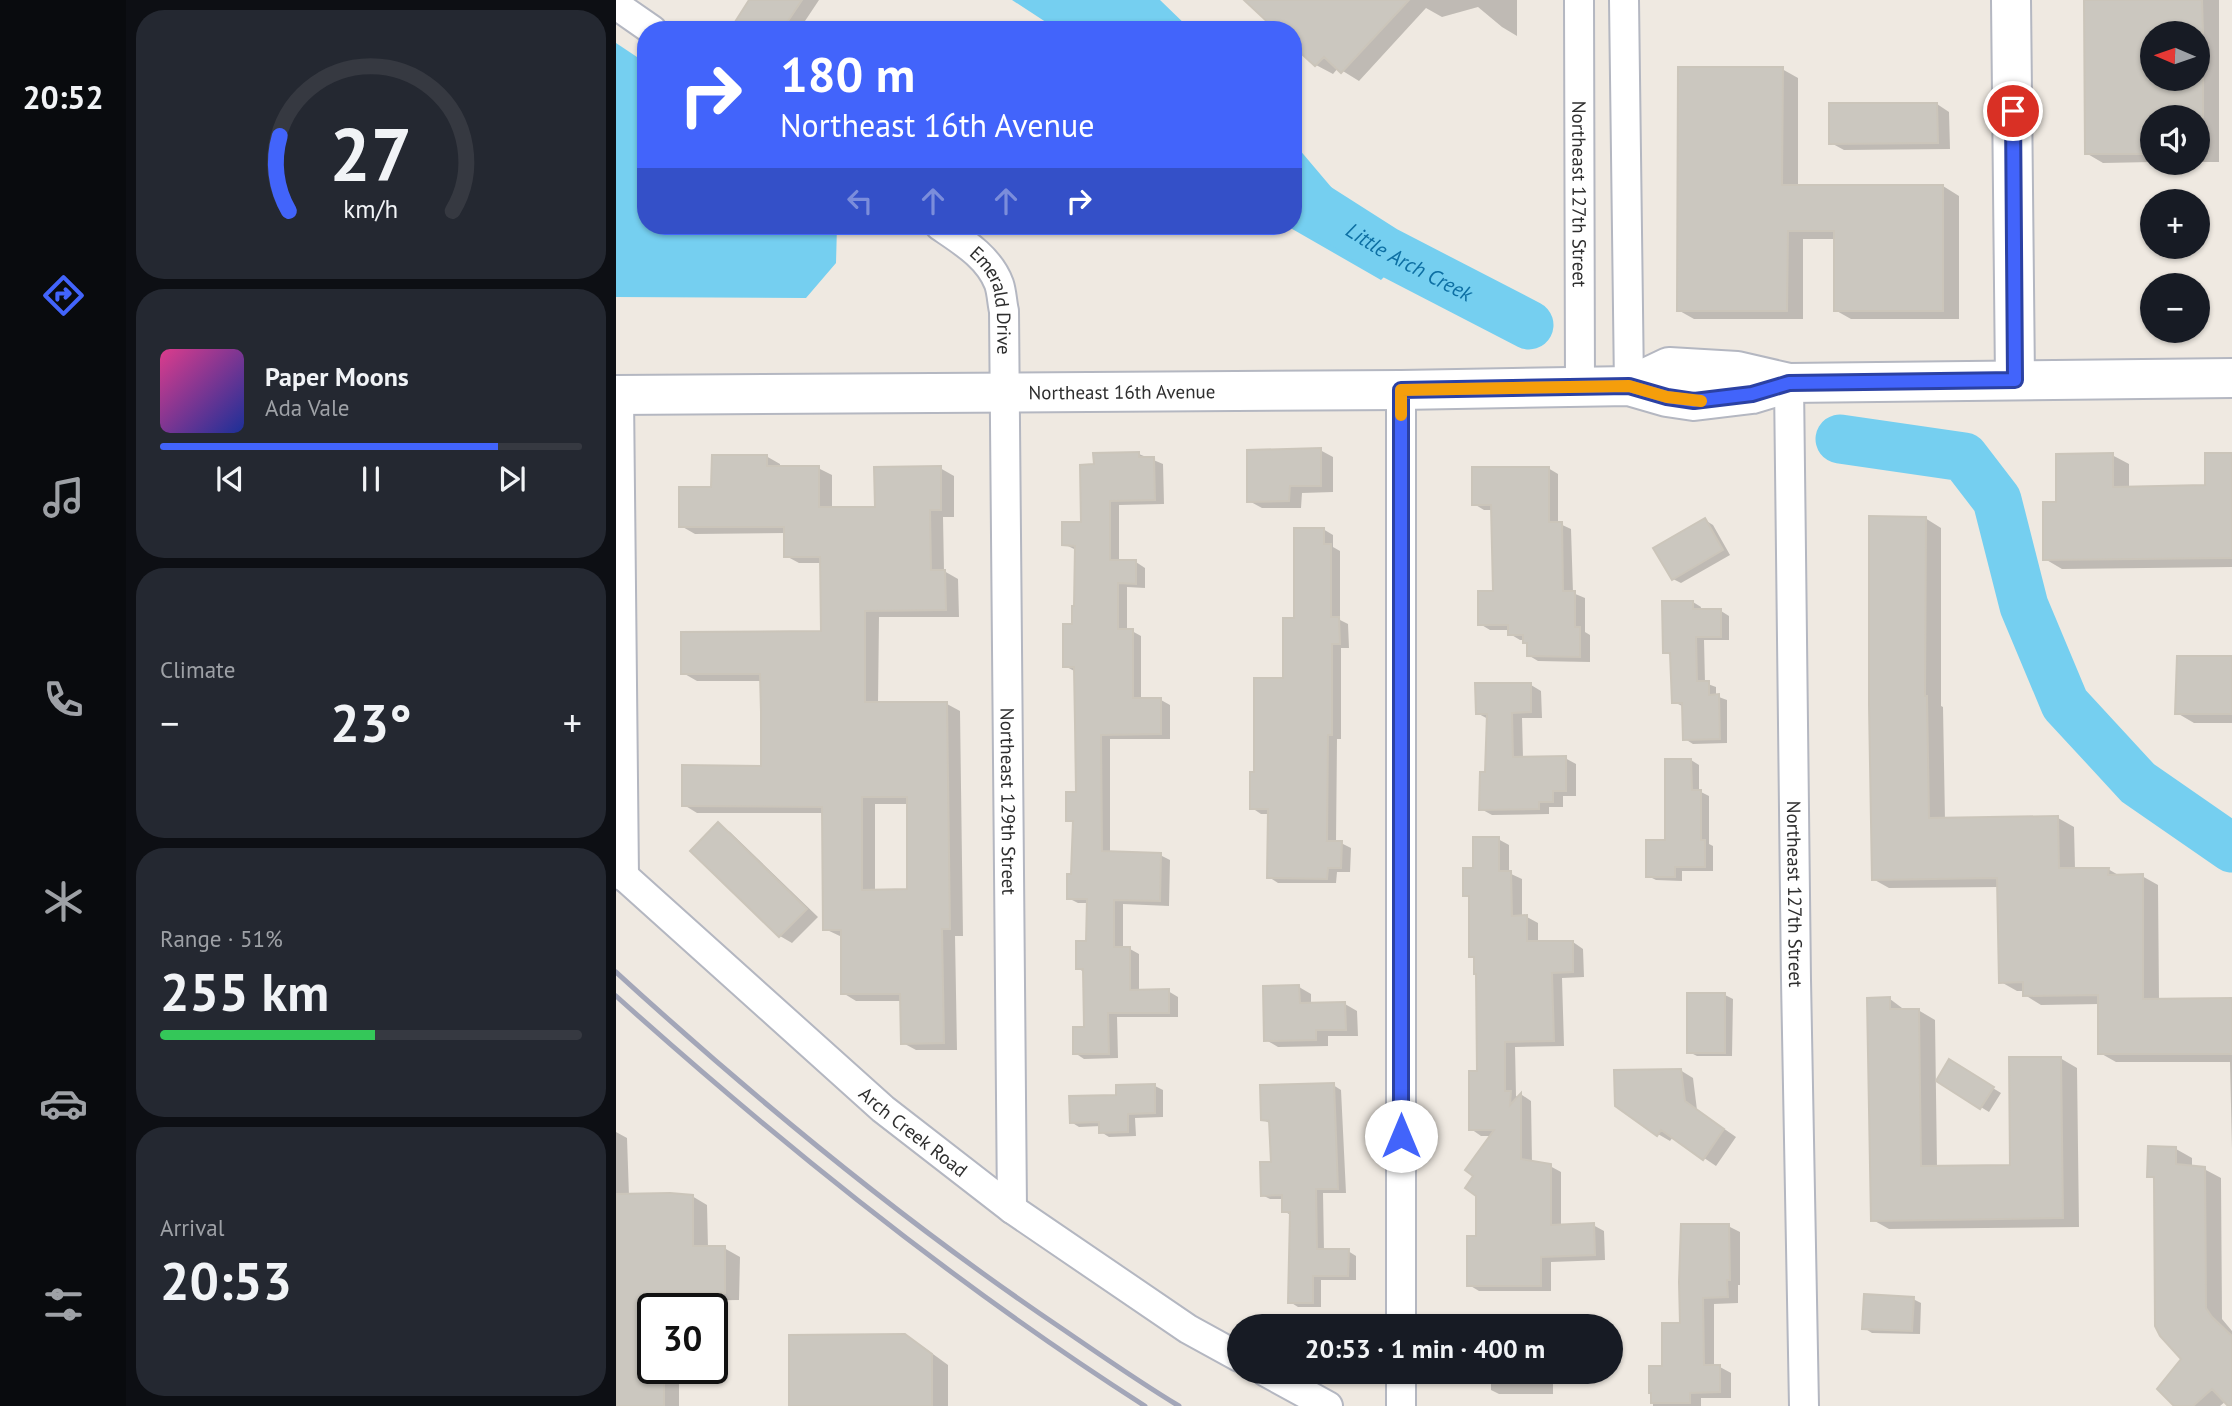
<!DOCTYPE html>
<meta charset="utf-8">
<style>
:root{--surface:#171b24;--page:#242831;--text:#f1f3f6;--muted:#9ea1a6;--line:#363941;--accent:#4264fb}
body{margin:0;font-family:"PT Sans",sans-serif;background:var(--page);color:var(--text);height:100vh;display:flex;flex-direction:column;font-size:26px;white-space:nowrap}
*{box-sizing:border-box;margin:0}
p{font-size:23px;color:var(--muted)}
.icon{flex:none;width:38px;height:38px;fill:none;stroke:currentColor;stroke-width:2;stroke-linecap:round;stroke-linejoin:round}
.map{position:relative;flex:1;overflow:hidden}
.drawer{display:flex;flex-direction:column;gap:10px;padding:10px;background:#0d0f14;width:490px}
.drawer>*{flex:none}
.hud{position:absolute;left:21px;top:21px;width:665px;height:214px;border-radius:28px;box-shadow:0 2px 5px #0004;background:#4264fb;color:#fff;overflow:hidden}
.needle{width:46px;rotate:272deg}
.buttons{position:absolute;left:1524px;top:21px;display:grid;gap:14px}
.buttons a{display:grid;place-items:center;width:70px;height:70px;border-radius:50%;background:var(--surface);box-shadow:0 2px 5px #0004;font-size:35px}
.speed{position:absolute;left:21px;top:1293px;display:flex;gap:14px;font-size:35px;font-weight:700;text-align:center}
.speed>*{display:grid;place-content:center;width:91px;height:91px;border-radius:50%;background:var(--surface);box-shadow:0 2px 5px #0004;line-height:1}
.speed .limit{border:4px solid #111;border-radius:10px;background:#fff;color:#111}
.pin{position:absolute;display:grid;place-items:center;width:60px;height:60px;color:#fff;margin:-30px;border:4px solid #fff;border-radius:50%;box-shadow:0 2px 7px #0007}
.me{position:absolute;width:77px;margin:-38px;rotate:0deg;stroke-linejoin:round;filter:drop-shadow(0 0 5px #0008)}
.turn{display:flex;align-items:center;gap:24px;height:147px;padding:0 28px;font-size:32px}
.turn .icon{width:91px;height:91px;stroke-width:2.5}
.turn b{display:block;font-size:49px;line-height:60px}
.lanes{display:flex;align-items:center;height:66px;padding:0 28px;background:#0003;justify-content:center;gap:35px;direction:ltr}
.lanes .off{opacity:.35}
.big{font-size:52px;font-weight:700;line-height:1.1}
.drawer .tile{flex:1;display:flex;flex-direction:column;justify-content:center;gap:10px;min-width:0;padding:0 24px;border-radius:28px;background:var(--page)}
.drawer .dial{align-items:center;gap:0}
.dial svg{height:182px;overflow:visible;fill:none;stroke:var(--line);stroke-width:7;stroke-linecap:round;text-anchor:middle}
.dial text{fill:var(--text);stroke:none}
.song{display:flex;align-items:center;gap:21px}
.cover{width:84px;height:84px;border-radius:10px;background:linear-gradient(135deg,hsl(330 70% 55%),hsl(230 70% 35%))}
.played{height:7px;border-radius:4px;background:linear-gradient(90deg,var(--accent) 80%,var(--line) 80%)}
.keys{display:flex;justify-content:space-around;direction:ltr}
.heat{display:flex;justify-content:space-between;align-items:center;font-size:38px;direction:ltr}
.charge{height:10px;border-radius:5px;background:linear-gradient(90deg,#34c759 51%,var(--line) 0)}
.trip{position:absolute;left:611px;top:1314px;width:396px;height:70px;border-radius:35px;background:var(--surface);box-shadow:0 2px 5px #0004;font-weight:700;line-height:70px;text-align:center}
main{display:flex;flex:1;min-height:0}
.tabs{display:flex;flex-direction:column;width:126px;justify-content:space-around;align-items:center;background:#090b0e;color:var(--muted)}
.tabs .icon{width:49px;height:49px}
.tabs .selected{color:var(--accent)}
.tabs b{font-size:32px;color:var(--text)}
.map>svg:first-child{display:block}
.water{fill:#75cff0}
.shadow{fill:#0003;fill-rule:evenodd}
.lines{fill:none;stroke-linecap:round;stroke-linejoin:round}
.river{stroke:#75cff0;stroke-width:49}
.building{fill:#cbc7bf;stroke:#cbc5ba;stroke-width:2;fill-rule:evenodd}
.street-casing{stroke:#b4b7c1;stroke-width:32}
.secondary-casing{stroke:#b4b7c1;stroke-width:42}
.street{stroke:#fff;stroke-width:28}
.secondary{stroke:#fff;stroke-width:38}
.rail{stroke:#a3a6b8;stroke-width:5}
.route-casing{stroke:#2b41a3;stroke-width:18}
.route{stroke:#4264fb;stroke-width:12}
.slow{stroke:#f59e0b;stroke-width:12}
.labels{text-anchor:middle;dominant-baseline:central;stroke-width:7;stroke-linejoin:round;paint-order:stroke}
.street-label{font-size:19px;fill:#2e2e2e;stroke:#fff}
.water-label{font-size:21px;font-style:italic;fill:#0d6fa3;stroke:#fff}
</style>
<main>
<nav class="tabs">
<b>20:52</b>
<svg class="icon selected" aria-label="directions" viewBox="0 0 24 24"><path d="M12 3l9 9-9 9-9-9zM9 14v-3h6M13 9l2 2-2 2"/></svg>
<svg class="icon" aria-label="music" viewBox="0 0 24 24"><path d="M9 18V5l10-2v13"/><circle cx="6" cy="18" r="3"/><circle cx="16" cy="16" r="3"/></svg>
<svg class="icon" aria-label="phone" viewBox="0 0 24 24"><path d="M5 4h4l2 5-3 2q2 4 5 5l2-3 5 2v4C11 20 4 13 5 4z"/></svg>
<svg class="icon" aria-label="climate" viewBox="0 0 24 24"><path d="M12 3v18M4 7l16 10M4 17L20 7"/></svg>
<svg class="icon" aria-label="car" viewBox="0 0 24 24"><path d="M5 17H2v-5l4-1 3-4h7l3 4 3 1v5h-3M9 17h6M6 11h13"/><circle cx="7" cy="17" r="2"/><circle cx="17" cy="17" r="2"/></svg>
<svg class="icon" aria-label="filters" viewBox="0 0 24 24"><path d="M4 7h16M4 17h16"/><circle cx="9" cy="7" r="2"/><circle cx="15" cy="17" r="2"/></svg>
</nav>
<section class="drawer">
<div class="tile dial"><svg viewBox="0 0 100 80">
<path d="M14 69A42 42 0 1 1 86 69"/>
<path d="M14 69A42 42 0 0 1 10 36" stroke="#4264fb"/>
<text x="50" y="56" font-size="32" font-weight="700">27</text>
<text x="50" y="72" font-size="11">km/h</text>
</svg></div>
<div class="tile">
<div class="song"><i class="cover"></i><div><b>Paper Moons</b><p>Ada Vale</p></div></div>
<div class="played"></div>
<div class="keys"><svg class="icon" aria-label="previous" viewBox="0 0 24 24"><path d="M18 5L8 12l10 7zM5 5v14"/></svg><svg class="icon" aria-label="pause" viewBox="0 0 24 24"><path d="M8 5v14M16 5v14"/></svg><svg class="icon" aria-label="next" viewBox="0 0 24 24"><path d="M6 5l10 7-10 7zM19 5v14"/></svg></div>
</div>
<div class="tile"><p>Climate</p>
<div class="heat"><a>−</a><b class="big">23°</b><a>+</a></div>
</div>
<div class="tile"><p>Range · 51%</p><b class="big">255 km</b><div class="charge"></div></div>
<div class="tile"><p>Arrival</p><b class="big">20:53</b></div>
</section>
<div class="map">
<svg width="1616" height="1406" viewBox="0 0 1616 1406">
<rect width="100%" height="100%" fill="#efe9e1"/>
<path class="water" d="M396,0h148l31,30h-133z
M0,43l30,20v163h191l-1,37 -30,35 -190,-1z
M677,142l55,65 59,47 -26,26 -94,-54h6z"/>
<path class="shadow" d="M135,0h68l-20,30h-49z
M631,0h270v36l-15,-9 -24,-20 -36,10 -16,-9 -67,73 -21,-13 -5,6 -17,-9 -23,-35z
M1470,0h133v162h-21v-45h-46v45l-49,1 -17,-10zM1536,33h46v46h-46z
M1166,69l16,9v109l145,-1 16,10v123h-108l-16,-9 1,-71h-33v80h-109l-16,-9z
M1321,104l12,8 1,37 -106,1 -13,-7z
M704,450l13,7v35l-31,1 -1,15h-39l-13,-7z
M523,454l24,10 1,40 -45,1v57h17l9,6v20l-18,-1v44h5l9,5v64h20l9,5v34h-60v114l50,2 10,5 -1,46 -46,-2v45h7l9,5v37h29l10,6v20h-61l1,41 -34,1 -9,-6 11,-25 -1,-55 -7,-5 10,-25v-40h-10l-10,-5 5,-22 2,-53 -7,-3 10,-26 -2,-122 -11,-6 9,-40 2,-76 -12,-6 19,-20 12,-58z
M1496,455l17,9v25l78,-2 25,-32v112l-170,2 -17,-10z
M150,456l14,8v4h38l14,7v33h45l63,-40 14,8v41h-11l1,54 14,8 1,38h-80l-1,87h69l13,7 3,225h-8l2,114h-41l-13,-7 -1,-42h-46l-13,-8 -1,-56 -17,-8 -1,-116h-127l-13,-8 79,-37 -2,-87h-64l-14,-8 140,-40 -1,-70h-23l-13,-7v-23l-91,1 -14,-8 32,-37zM259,804h34v87h-34z
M932,468l10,6v49l13,6 2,64 12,5v34l5,3v27l-52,-1 -10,-6v-11l-3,-4h-5l-10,-6v-4h-20l-10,-6 14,-32 -2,-82h-8l-10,-6z
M1309,518l16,10v178l2,1 2,113 113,-2 16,9 1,42h33l12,7h22l16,9 1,115h73v150l-2,-88h-114l-16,-9v-49l-59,1 -16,-10v-4h-8l-16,-9 -2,-95 -110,1 -16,-9z
M1089,520l8,5 17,30 -49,28 -8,-4z
M707,529l10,6v12l7,4v69l8,4 1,24h-8v91h-4l-1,104h5l10,5 -1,24h-13l-1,11h-58l-9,-6v-63h-8l-9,-6 4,-34 29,-94 11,-61z
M1077,602l8,5 -1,4h21l8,5v24h-25l1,43 11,4v9l11,4v43l-34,1 -8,-5 -1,-32 -10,-5 -2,-46 -7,-4z
M1616,658v65h-38l-17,-10z
M915,685l10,6 1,27h-20l1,40h42l11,6v32h-13v11h-14v7l-57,1 -11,-6 6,-35 1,-55 -11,-6z
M1075,760l8,5v26l10,5v48l4,2v25h-31v10l-26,-1 -8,-4 19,-35z
M102,825l12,7 88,85 -26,26 -12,-7z
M882,839l11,6v28l13,6v38h5l11,6v20l35,-1 10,7 1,28 -22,1 2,68 -49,1 1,49 3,2 3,-3 9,6 1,62 18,3 11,6v54l32,-1 11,6 1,29 -54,2v29h-72l-10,-6 9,-47 -2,-62 16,-40h-11l-10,-7 8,-56 -1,-98 -3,-17 -4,-2 -1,-58 -6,-3 10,-25z
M683,987l12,7v11l34,-1 12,7 1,25h-30v10l-50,1 -12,-7z
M1109,995l8,4 -1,57h-35l-8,-4z
M1274,999l16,12 12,-1 17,10 2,147 75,-1 48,-108 17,10 2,159 -190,2 -16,-9z
M1334,1062l51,31 -12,19 -51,-31z
M1064,1070l13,8 4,32 39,27 -20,29 -43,-29 -3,4 -12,-7 -42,-29z
M717,1085l8,5 5,103h-23l1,58h24l8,5v24h-35v27h-23l-8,-5 2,-86 -8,-5v-12h-14l-8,-4 11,-31 -2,-40 -9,-5z
M539,1086l8,4v27l-28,1 1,18 -27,1 -8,-5v-6l-22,1 -8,-5 47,-25z
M0,1132l11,6 2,58h63l15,9 1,43h16l16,9 -1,43 -61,1v8h-25v59h26v38h-63z
M1560,1149l16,9v9l12,2 17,9 1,141 10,12v75l-6,-5 -6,5h-44l8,-47 -28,-179 -7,-4z
M1112,1226l12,6v53h-2v18l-24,1v63h6l11,6v25h-30v8h-48v-13l29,-68z
M1297,1299l8,4 -1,31 -48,-1 -8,-5z
M289,1336l17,10 26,19v41h-157z
M875,1372h62v22h-54l-8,-4z"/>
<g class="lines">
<g class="river">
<path id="s1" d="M677,192l91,58 145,75"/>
<path d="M1224,439l124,18 33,43 27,106 41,98 73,79 94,65"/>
</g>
</g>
<path class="building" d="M133,0h53l-20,30h-36l-11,-8z
M628,0h165l-68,73 -17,-16 -9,9 -22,-20v-16h-17z
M1468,0h118l1,33h-51v46h51v38h-51v37h-67z
M1062,67h105l-1,118h161v126h-109v-80h-46l-1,80h-110z
M1213,103h108l1,40 -109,1z
M705,448v38h-31l-1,15 -42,1v-52z
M523,452v5h15l1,43 -45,1v59h26v24l-18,-1v46h15v69h28v36l-60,1 1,116 59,2 -1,48 -46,-1v47h16v43l39,-1v24h-61l1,41h-36v-27h11l-1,-58h-7v-28h10l1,-42h-20v-25h4l2,-53h-7v-29h10l-1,-68 -1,-57h-11v-43h9v-18h2l1,-60 -13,-1v-23h19l-1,-57 14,-1 -1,-11z
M1497,453v34l92,-2v-32h27v105l-189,2v-58h13v-48z
M96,455h55v11h52v41h56l-1,-40 67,-1v44h-11l1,60h14l1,40 -81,1v91h82l3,227h-8l2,114 -43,1 -1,-50h-59v-64h-18l-1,-123 -140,-1v-41l79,1v-54l-1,-38h-79v-42l140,-1 -1,-74h-36v-30h-105v-40h32zM246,797h45v92l-45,1z
M856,467h77v55h13l1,69h12v36h5v30l-53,-1v-13h-4v-8h-15v-10h-30v-34h15l-2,-86h-19z
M1253,516l57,1 -1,179h2l2,122 129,-2 1,52h50l-1,7 35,-1v125l89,-1v56h-134v-59l-75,1v-14l-24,1 -2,-105 -125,2 -3,-175z
M1089,518l18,32 -51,30 -19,-32z
M678,528h30v16h7v73h8l1,27h-8v91h-4l-1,106h15l-1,27h-13l-1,11 -60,-1 1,-69h-18v-37h4v-94h29v-60h11z
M1046,601h31v8h28v28h-25l1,44h12v14l10,-1 1,45 -37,1 -1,-37h-10l-2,-50h-7z
M1561,656h55v58h-57z
M859,683h56v29l-19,1 1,44 53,-1v35h-13v11h-14v7l-60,1 1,-38h5l2,-58h-11z
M1049,759h26l1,31h9v50h4v27h-30v10h-29v-37h19z
M102,822l89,87 -28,28 -89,-86z
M857,837h26v34h12l1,45 15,-1v26h46v31l-21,1 2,68 -49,1v49h6l-1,14 11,-12v66l30,5v61l43,-2 1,32 -54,2v29h-74v-50h9v-40l-11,-8 8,-12 -8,-6 29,-40h-25v-59h8l-1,-97h-2v-17h-5v-61h-6v-28h10z
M683,985l1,18 45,-1 1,28h-30v10l-52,1 -1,-55z
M1071,993h38v60h-38z
M1274,997v12h29l2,157 89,-1 -1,-108h52l2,161 -192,3 -4,-223z
M1333,1059l45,28 -14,22 -44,-28z
M1065,1069l4,32 39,28 -21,31 -42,-30 -4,6 -42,-30 -1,-36z
M718,1083l4,106h-22l1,60h32l-1,27h-35v27h-25l2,-91h-8v-17l-21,1 -1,-34h11l-2,-41 -8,-1 -1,-35z
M539,1084v29l-27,1v18l-29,1v-11l-29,1 -1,-27 47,-1v-10z
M1532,1146l28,1v17l29,3 1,141 6,9 20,19v70h-4l-16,-17 -19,17h-19l-17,-17 24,-30 -21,-23 -5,-10 -1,-149h-7z
M54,1193l23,2v51h32v47h-68v9h-4v66h11v38h-48v-212z
M1065,1224h48l1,56h-3l1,17 -25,1 1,67h16v27l-30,1v10h-39v-10h-2v-27h13v-43h18l-1,-41z
M1248,1294l50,3 -2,34 -50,-2z
M289,1334l27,20v52h-143v-71z"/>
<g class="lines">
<g class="street-casing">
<g id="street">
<path id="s2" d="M963,0l1,387"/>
<path d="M1008,0l5,386"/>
<path d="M0,5l36,25"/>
<path id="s3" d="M324,226c22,15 49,31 59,58 3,9 3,19 5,27l8,898"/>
<path id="s4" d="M1173,383l7,597 8,426"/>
<path d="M785,390v936"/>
<path d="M3,395l5,482"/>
<path id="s5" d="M0,869l267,240 129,100 176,120 51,28"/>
<path d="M650,1372l62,34"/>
<path d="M785,1372v34"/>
</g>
</g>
<g class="secondary-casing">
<g id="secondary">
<path d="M1395,0l4,380"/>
<path d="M1013,386l40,-19 68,4 52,12 443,-5"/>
<path id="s6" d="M0,395l785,-5 228,-4 38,11 27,4 58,-7 37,-11"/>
</g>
</g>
<use href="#street" class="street"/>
<use href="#secondary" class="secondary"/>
<path class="rail" d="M0,972c141,129 289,251 448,358 38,26 75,52 115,76
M0,996c166,149 341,290 529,410"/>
</g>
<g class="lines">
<g class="route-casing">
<path id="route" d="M785,1136v-746l228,-4 38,11 27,4 58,-7 37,-11 226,-3 -2,-269"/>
</g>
<use href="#route" class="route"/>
<path class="slow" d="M785,415v-25l228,-4 38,11 34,4"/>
</g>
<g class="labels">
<g class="street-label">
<text stroke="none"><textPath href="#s2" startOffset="194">Northeast 127th Street</textPath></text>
<text stroke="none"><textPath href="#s3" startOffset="98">Emerald Drive</textPath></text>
<text stroke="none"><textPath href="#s6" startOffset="506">Northeast 16th Avenue</textPath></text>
<text stroke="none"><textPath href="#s3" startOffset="602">Northeast 129th Street</textPath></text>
<text stroke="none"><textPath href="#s4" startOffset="511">Northeast 127th Street</textPath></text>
<text stroke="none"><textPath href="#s5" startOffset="397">Arch Creek Road</textPath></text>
</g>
<g class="water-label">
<text stroke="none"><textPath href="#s1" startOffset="136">Little Arch Creek</textPath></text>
</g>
</g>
</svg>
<div class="buttons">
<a><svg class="needle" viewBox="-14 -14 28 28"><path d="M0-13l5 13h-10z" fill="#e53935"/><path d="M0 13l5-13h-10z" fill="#9ea1a6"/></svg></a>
<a><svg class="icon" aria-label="sound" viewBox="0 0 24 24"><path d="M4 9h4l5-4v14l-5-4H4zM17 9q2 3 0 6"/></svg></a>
<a>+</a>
<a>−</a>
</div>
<div class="speed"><div class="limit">30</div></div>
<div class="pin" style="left:1397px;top:111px;background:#d93025"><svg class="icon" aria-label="arrive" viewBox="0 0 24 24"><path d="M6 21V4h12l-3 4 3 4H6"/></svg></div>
<svg class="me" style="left:785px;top:1136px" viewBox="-20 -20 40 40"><circle r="19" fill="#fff"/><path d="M0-13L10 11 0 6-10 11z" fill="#4264fb"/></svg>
<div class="trip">20:53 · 1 min · 400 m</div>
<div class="hud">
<div class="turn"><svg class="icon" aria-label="right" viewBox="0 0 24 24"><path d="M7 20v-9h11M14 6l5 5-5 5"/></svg><div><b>180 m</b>Northeast 16th Avenue</div></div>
<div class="lanes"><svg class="icon off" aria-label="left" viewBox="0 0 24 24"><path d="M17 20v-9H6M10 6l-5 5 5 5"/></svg><svg class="icon off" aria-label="ahead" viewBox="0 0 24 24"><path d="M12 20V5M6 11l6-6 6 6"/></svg><svg class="icon off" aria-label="ahead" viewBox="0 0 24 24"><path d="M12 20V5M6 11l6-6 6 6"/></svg><svg class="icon" aria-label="right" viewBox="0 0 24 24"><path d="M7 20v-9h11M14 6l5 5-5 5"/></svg></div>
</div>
</div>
</main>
